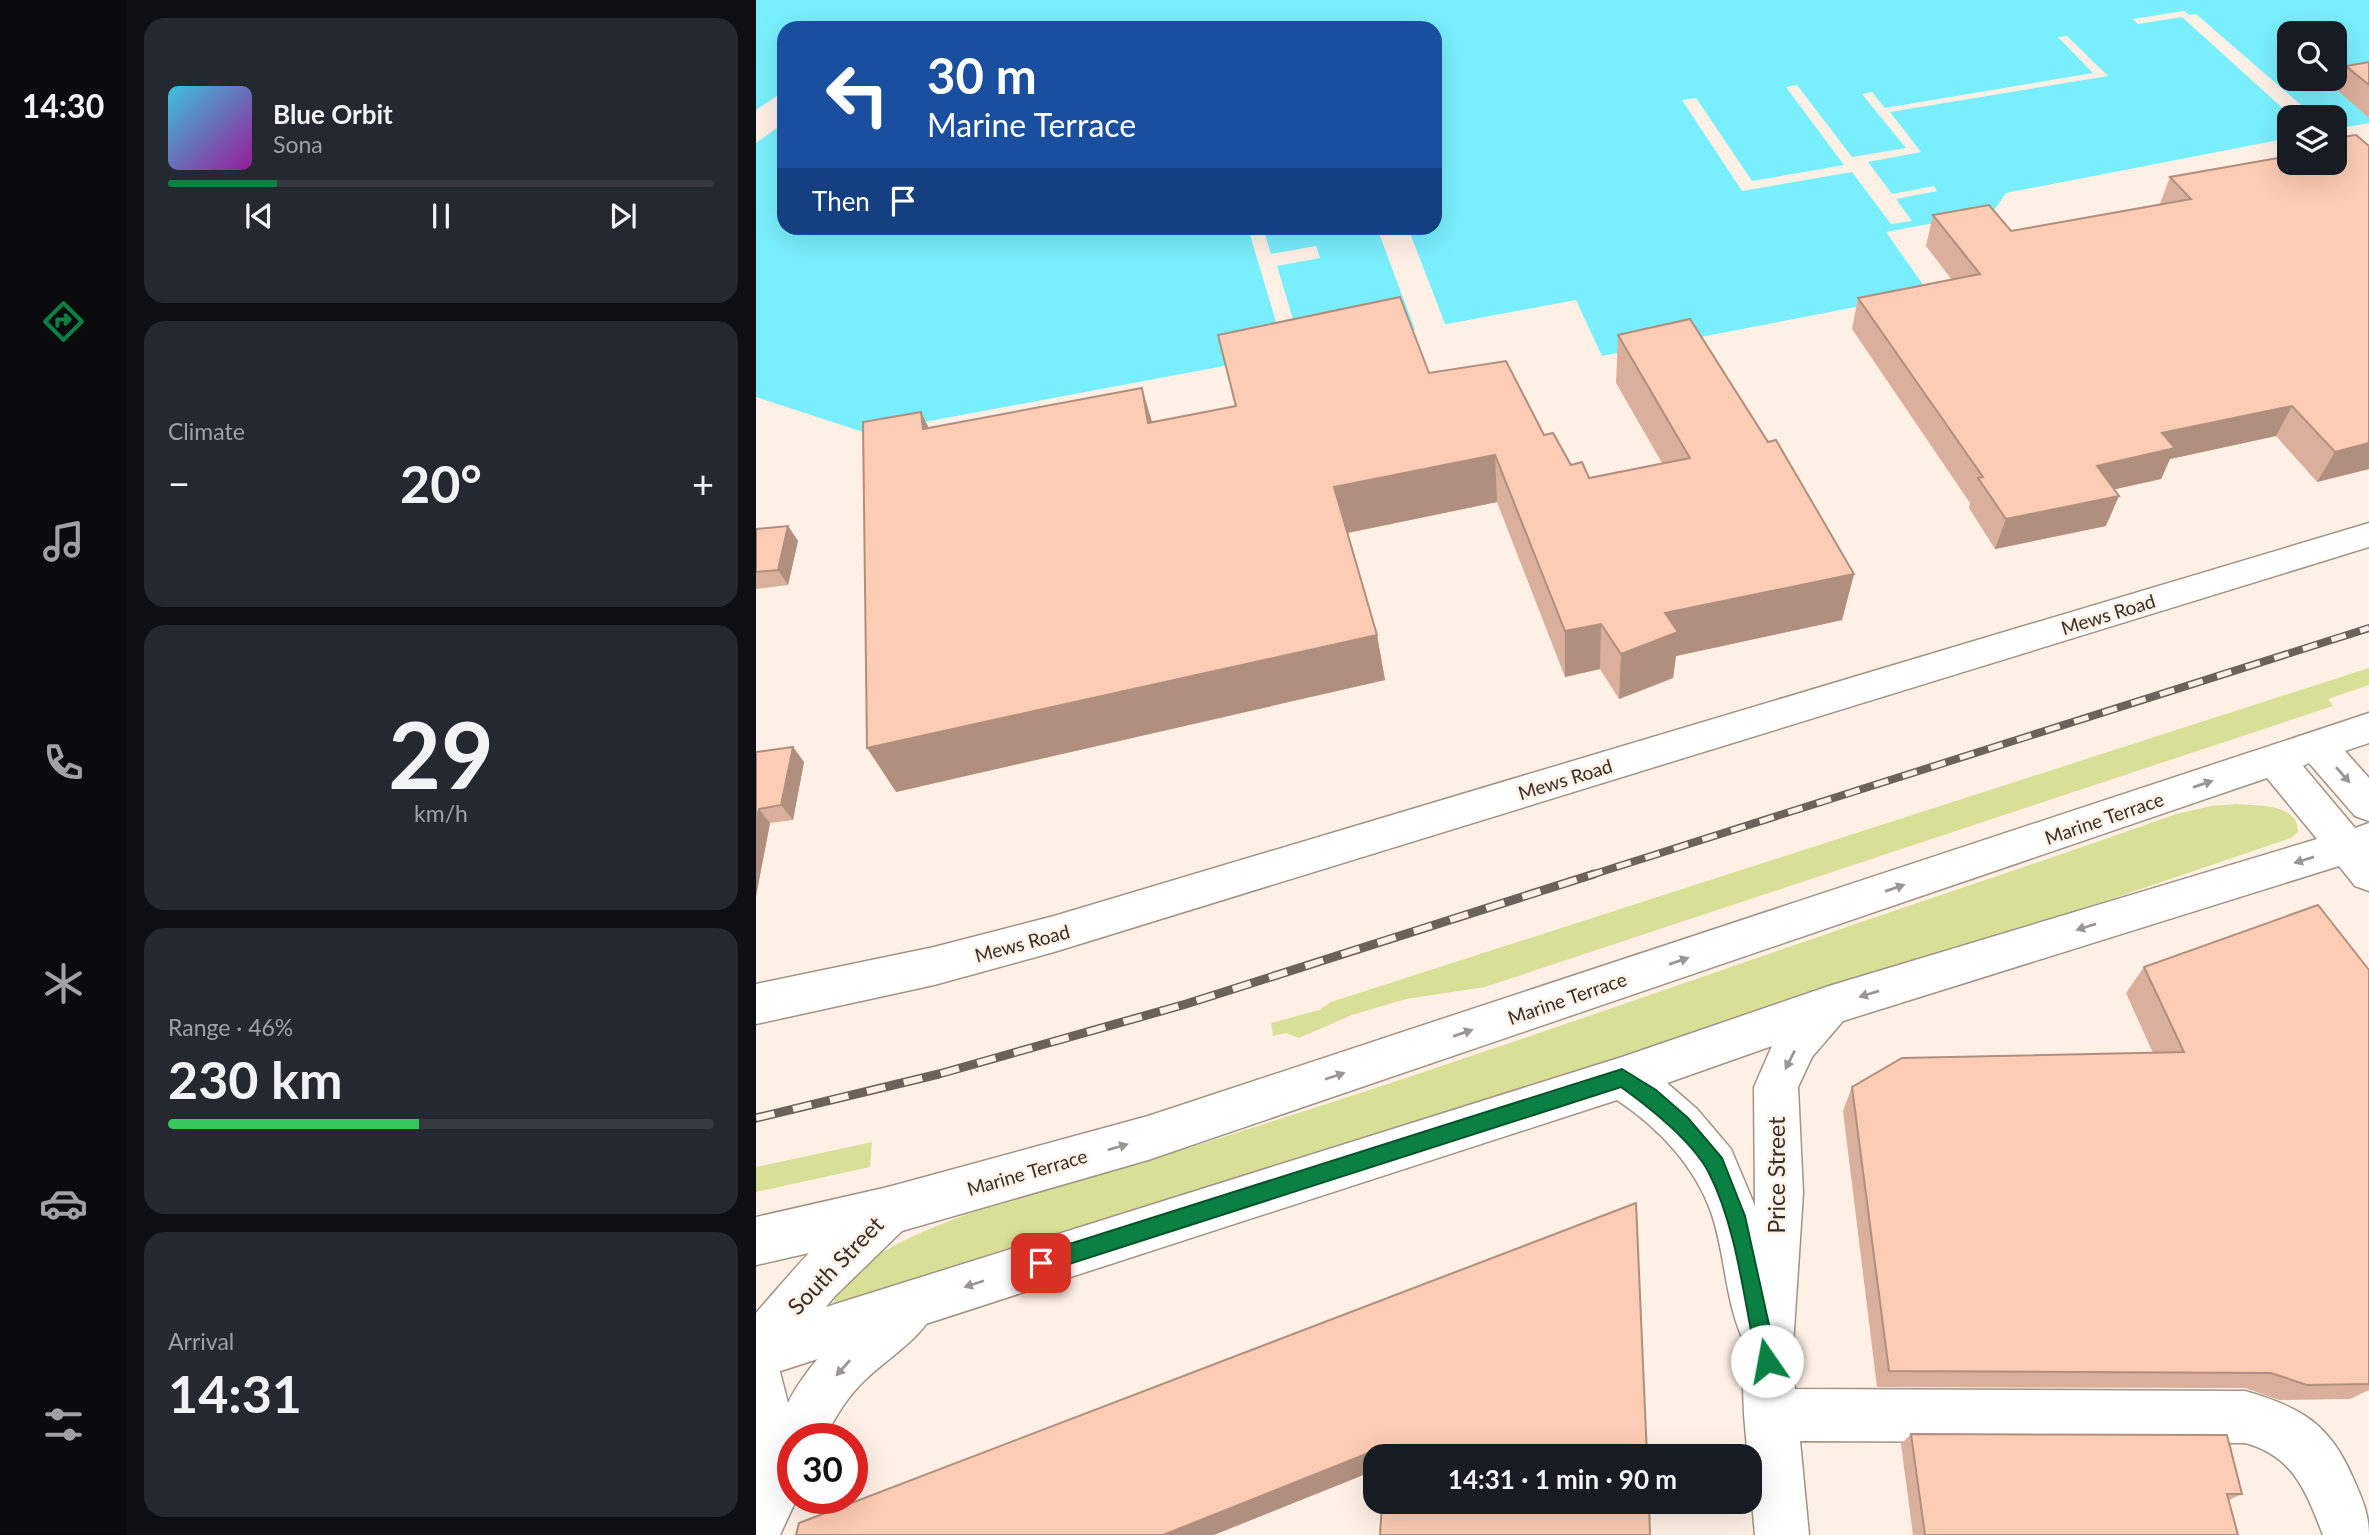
<!DOCTYPE html>
<meta charset="utf-8">
<style>
:root{--surface:#171b24;--page:#242831;--text:#f1f3f6;--muted:#9ea1a6;--line:#363941;--accent:#0b8043}
body{margin:0;font-family:Lato,sans-serif;background:var(--page);color:var(--text);height:100vh;display:flex;flex-direction:column;font-size:26px;white-space:nowrap}
*{box-sizing:border-box;margin:0}
p{font-size:23px;color:var(--muted)}
.icon{flex:none;width:38px;height:38px;fill:none;stroke:currentColor;stroke-width:2;stroke-linecap:round;stroke-linejoin:round}
.map{position:relative;flex:1;overflow:hidden}
.sheet{display:flex;flex-direction:column;gap:18px;padding:18px;background:#0d0f14;width:630px}
.sheet>*{flex:none}
.guide{position:absolute;left:21px;top:21px;width:665px;height:214px;border-radius:21px;box-shadow:0 7px 28px #0002;background:#1a4fa0;color:#fff;overflow:hidden}
.tools{position:absolute;left:1521px;top:21px;display:grid;gap:14px}
.tools a{display:grid;place-items:center;width:70px;height:70px;border-radius:14px;background:var(--surface);box-shadow:0 7px 28px #0002;font-size:35px}
.speed{position:absolute;left:21px;top:1423px;display:flex;gap:14px;font-size:35px;font-weight:700;text-align:center}
.speed>*{display:grid;place-content:center;width:91px;height:91px;border-radius:50%;background:var(--surface);box-shadow:0 7px 28px #0002;line-height:1}
.speed .limit{border:10px solid #d22;background:#fff;color:#111}
.pin{position:absolute;display:grid;place-items:center;width:60px;height:60px;color:#fff;margin:-30px;border-radius:14px;box-shadow:0 4px 10px #0006}
.me{position:absolute;width:77px;margin:-38px;rotate:348deg;stroke-linejoin:round;filter:drop-shadow(0 0 5px #0008)}
.turn{display:flex;align-items:center;gap:24px;height:147px;padding:0 35px;font-size:32px}
.turn .icon{width:91px;height:91px;stroke-width:2.5}
.turn b{display:block;font-size:49px;line-height:60px}
.then{display:flex;align-items:center;height:66px;padding:0 35px;background:#0003;gap:14px;font-size:26px}
.big{font-size:52px;font-weight:700;line-height:1.1}
.sheet .card{flex:1;display:flex;flex-direction:column;justify-content:center;gap:10px;min-width:0;padding:0 24px;border-radius:21px;background:var(--page)}
.sheet .dial{align-items:center;gap:0}
.dial b{font-size:91px;line-height:1}
.song{display:flex;align-items:center;gap:21px}
.cover{width:84px;height:84px;border-radius:10px;background:linear-gradient(135deg,hsl(190 70% 55%),hsl(300 70% 35%))}
.played{height:7px;border-radius:4px;background:linear-gradient(90deg,var(--accent) 20%,var(--line) 20%)}
.keys{display:flex;justify-content:space-around;direction:ltr}
.heat{display:flex;justify-content:space-between;align-items:center;font-size:38px;direction:ltr}
.charge{height:10px;border-radius:5px;background:linear-gradient(90deg,#34c759 46%,var(--line) 0)}
.trip{position:absolute;left:607px;top:1444px;width:399px;height:70px;border-radius:21px;background:var(--surface);box-shadow:0 7px 28px #0002;font-weight:700;line-height:70px;text-align:center}
main{display:flex;flex:1;min-height:0}
.tabs{display:flex;flex-direction:column;width:126px;justify-content:space-around;align-items:center;background:#090b0e;color:var(--muted)}
.tabs .icon{width:49px;height:49px}
.tabs .active{color:var(--accent)}
.tabs b{font-size:32px;color:var(--text)}
.map>svg:first-child{display:block}
.green{fill:#d8df97}
.water{fill:#79effd;fill-rule:evenodd}
.pier{fill:#fef0e5}
.lines{fill:none;stroke-linecap:round;stroke-linejoin:round}
.minor-casing{stroke:#a29286;stroke-width:3}
.major-casing{stroke:#a29286;stroke-width:3}
.minor{fill:#fff;fill-rule:evenodd}
.major{fill:#fff;fill-rule:evenodd}
.rail-far1-casing{stroke:#6b625b;stroke-width:8}
.rail-casing{stroke:#6b625b;stroke-width:9}
.rail-far1{stroke:#fef0e5;stroke-width:5;stroke-dasharray:15;stroke-linecap:butt}
.rail{stroke:#fef0e5;stroke-width:6;stroke-dasharray:19;stroke-linecap:butt}
.wall{fill:#daaf9b}
.shaded-wall{fill:#b18f7e}
.building{fill:#fdccb4;stroke:#b18f7e;stroke-width:2}
.oneway{fill:#9a9694}
.route{fill:#0b8043;stroke:#07532c;stroke-width:2}
.labels{text-anchor:middle;dominant-baseline:central;stroke-width:5;stroke-linejoin:round;paint-order:stroke}
.street-label{font-size:19px;fill:#352e29;stroke:#fef0e5}
.near-street-label{font-size:23px;fill:#352e29;stroke:#fef0e5}
</style>
<main>
<nav class="tabs">
<b>14:30</b>
<svg class="icon active" aria-label="directions" viewBox="0 0 24 24"><path d="M12 3l9 9-9 9-9-9zM9 14v-3h6M13 9l2 2-2 2"/></svg>
<svg class="icon" aria-label="music" viewBox="0 0 24 24"><path d="M9 18V5l10-2v13"/><circle cx="6" cy="18" r="3"/><circle cx="16" cy="16" r="3"/></svg>
<svg class="icon" aria-label="phone" viewBox="0 0 24 24"><path d="M5 4h4l2 5-3 2q2 4 5 5l2-3 5 2v4C11 20 4 13 5 4z"/></svg>
<svg class="icon" aria-label="climate" viewBox="0 0 24 24"><path d="M12 3v18M4 7l16 10M4 17L20 7"/></svg>
<svg class="icon" aria-label="car" viewBox="0 0 24 24"><path d="M5 17H2v-5l4-1 3-4h7l3 4 3 1v5h-3M9 17h6M6 11h13"/><circle cx="7" cy="17" r="2"/><circle cx="17" cy="17" r="2"/></svg>
<svg class="icon" aria-label="filters" viewBox="0 0 24 24"><path d="M4 7h16M4 17h16"/><circle cx="9" cy="7" r="2"/><circle cx="15" cy="17" r="2"/></svg>
</nav>
<section class="sheet">
<div class="card">
<div class="song"><i class="cover"></i><div><b>Blue Orbit</b><p>Sona</p></div></div>
<div class="played"></div>
<div class="keys"><svg class="icon" aria-label="previous" viewBox="0 0 24 24"><path d="M18 5L8 12l10 7zM5 5v14"/></svg><svg class="icon" aria-label="pause" viewBox="0 0 24 24"><path d="M8 5v14M16 5v14"/></svg><svg class="icon" aria-label="next" viewBox="0 0 24 24"><path d="M6 5l10 7-10 7zM19 5v14"/></svg></div>
</div>
<div class="card"><p>Climate</p>
<div class="heat"><a>−</a><b class="big">20°</b><a>+</a></div>
</div>
<div class="card dial"><b>29</b><p>km/h</p></div>
<div class="card"><p>Range · 46%</p><b class="big">230 km</b><div class="charge"></div></div>
<div class="card"><p>Arrival</p><b class="big">14:31</b></div>
</section>
<div class="map">
<svg width="1613" height="1535" viewBox="0 0 1613 1535">
<rect width="100%" height="100%" fill="#fef0e5"/>
<path class="green" d="M1613,668v17l-41,14 5,7 -848,281 -79,12 -54,16 -53,23 -13,-5 -13,3 -2,-13 48,-13 12,-8z
M1481,804c21,2 61,-1 61,28l-7,6 -518,176 -940,296c0,-73 245,-129 303,-146 246,-75 488,-160 731,-244 103,-35 206,-69 309,-106l35,-8z
M116,1142l-2,25 -114,25v-25z"/>
<path class="water" d="M0,0h1613v123l-34,6 -1,-12h-45v21l-283,55 -13,19 -107,20 43,61 -327,63 -26,-56 -710,133 -110,-36zM28,28h651v200h-651zM1533,33h45v46h-45z"/>
<path class="pier" d="M1428,11l5,4 7,-1 119,103h-19l-9,-5 -105,-95 -44,7 -5,-5z
M1311,36l41,40 -218,36 31,40 -53,10 24,32 42,-8 3,5 -41,8 16,22 -21,3 -39,-52 -110,19 -60,-91 14,-2 56,83 92,-16 -58,-78 11,-2 55,72 54,-9 -44,-54 10,-2 13,16 208,-35 -35,-36z
M28,91v32l-28,20v-33z
M492,228h15l8,26 45,-8 4,12 -43,8 27,90 -17,3z
M621,228h31l39,101 -30,6z"/>
<g class="lines">
<g class="minor-casing">
<path id="minor" d="M1613,523v24l-1315,405 -120,33 -178,39v-40l178,-37 120,-31z
M1613,713v30l-24,8 24,27v43l-14,-5 -46,-53 -6,3 52,62 14,-5v68l-14,-5 -16,-20 -496,155 -31,36 -14,30 5,106 -11,168 3,28 450,2c56,16 85,33 108,87 9,20 16,36 16,57h-46c-17,-43 -29,-79 -78,-92l-445,-2 9,94h-54l-11,-120 -2,-54 2,-24 -3,-2c-16,-38 -16,-81 -29,-120 -16,-48 -53,-87 -95,-115l-861,279v-50l866,-272 207,-71 488,-147 -50,-61 -1119,382 -260,75 -132,30v-48l132,-30 260,-71zM1016,1046l-18,41 1,119 -24,-57 -34,-40 -30,-26z"/>
</g>
<g class="major-casing">
<path id="major" d="M132,1187l17,7 7,17 -7,17 -70,68 -57,68 10,39c21,-43 80,-103 124,-122l17,8 8,17c-14,32 -47,50 -72,74 -17,16 -30,37 -40,58h-32v60h4l-17,37h-24v-222c31,-35 90,-108 132,-126z"/>
</g>
<use href="#minor" class="minor"/>
<use href="#major" class="major"/>
<g class="rail-far1-casing">
<path id="rail-far1" d="M832,876l781,-248"/>
</g>
<g class="rail-casing">
<path id="rail" d="M0,1118l183,-44 247,-70 408,-130"/>
</g>
<use href="#rail-far1" class="rail-far1"/>
<use href="#rail" class="rail"/>
</g>
<path class="wall" d="M1613,62v56l-33,-29 10,-23z
M1533,147v16l80,306 -52,13 -41,-46 -106,23 -9,20 -47,10 -8,37 -111,23 -26,-41 1,-5 -118,-174 6,-31 94,-18 -26,-34 7,-31 78,16 149,-27 10,-27 115,-21z
M462,335l211,38 115,62 27,30 18,13 73,-15 -46,-80 2,-48 236,239 -12,46 -166,36 -3,22 -54,21 -19,-30 -35,8 -68,-175 -149,31 29,102 8,45 -489,112 33,-364 213,-40 10,34 83,-15z
M32,526l10,15 -10,44 -32,4v-60z
M37,747l11,15 -11,58 -23,3 -14,73v-144z
M1388,967l225,3v420l-19,9 -71,1 -34,-12 -368,-1 -34,-276 9,-24 301,-34 -27,-60z
M1155,1434l331,60 -13,6 9,35h-325l-12,-91z"/>
<path class="shaded-wall" d="M386,388l14,48 -8,-13z
M1536,406l-16,30 -106,23 -9,20 -76,17 12,-30 65,-33z
M165,412l23,47 -21,-30z
M1613,443v26l-52,13 18,-30z
M739,455l2,47 -155,32 -8,-47z
M1363,496l-13,30 -111,23 11,-30z
M32,526l10,15 -10,44 -10,-15z
M1098,574l-12,46 -166,36 -3,22 -54,21 2,-45 44,-41z
M845,624l-1,45 -35,8v-46z
M621,635l8,45 -489,112 -29,-44z
M37,747l11,15 -11,58 -12,-15z
M3,809l11,14 -14,73v-74z
M630,1446l5,10h-15v14l-162,65h-51z"/>
<path class="building" d="M1613,62v23l-23,-19z
M1600,135l13,11v297l-34,9 -43,-46 -130,27 13,15 -78,18 22,30 -113,23 -28,-41 5,-1 -125,-179 122,-24 -47,-59 56,-10 22,26 180,-32 -21,-22 119,-21v7h45v-25z
M644,297l29,76 77,-12 38,74 9,-2 18,32 11,-3 7,16 101,-20 -72,-123 72,-16 78,123 8,-2 78,134 -189,39 13,19 -57,22 -20,-30 -36,7 -70,-176 -161,32 43,148 -510,113 -4,-326 58,-10 2,17 219,-41 6,35 88,-17 -18,-71z
M32,526l-10,44 -22,2v-43z
M37,747l-12,58 -22,4 -3,13v-70z
M1562,905l51,65v414l-62,1 -36,-12 -382,-2 -37,-284 50,-29 282,-6 -40,-85z
M880,1203l11,253h-261v-10l-223,89h-367l3,-12z
M1155,1434l316,1 15,59h-15l11,41h-313z
M626,1502h267l1,33h-270z"/>
<defs><path id="oneway-solid" d="M-6-.8H1V-3.2L6.5 0L1 3.2V.8H-6Z" transform="scale(1.75)"/></defs>
<g class="oneway">
<use href="#oneway-solid" transform="translate(1587 775) rotate(49)"/>
<use href="#oneway-solid" transform="translate(1447 784) rotate(-19)"/>
<use href="#oneway-solid" transform="translate(1548 860) rotate(163)"/>
<use href="#oneway-solid" transform="translate(1139 888) rotate(-19)"/>
<use href="#oneway-solid" transform="translate(1330 927) rotate(163)"/>
<use href="#oneway-solid" transform="translate(923 961) rotate(-19)"/>
<use href="#oneway-solid" transform="translate(1113 994) rotate(163)"/>
<use href="#oneway-solid" transform="translate(707 1033) rotate(-19)"/>
<use href="#oneway-solid" transform="translate(1034 1060) rotate(117)"/>
<use href="#oneway-solid" transform="translate(579 1076) rotate(-18)"/>
<use href="#oneway-solid" transform="translate(362 1147) rotate(-16)"/>
<use href="#oneway-solid" transform="translate(218 1284) rotate(162)"/>
<use href="#oneway-solid" transform="translate(87 1368) rotate(132)"/>
</g>
<path class="route" d="M866,1069l34,21 32,28 34,40 23,58 32,145 -3,8 -7,3 -7,-3 -3,-8c-13,-60 -20,-133 -48,-188 -16,-31 -60,-66 -88,-86l-580,186 -7,-3 -3,-7 3,-7 7,-3z"/>
<g class="labels">
<g class="street-label">
<text transform="translate(1352 614) rotate(-17)">Mews Road</text>
<text transform="translate(809 779) rotate(-17)">Mews Road</text>
<text transform="translate(1348 818) rotate(-19)">Marine Terrace</text>
<text transform="translate(266 943) rotate(-15)">Mews Road</text>
<text transform="translate(811 998) rotate(-19)">Marine Terrace</text>
<text transform="translate(271 1172) rotate(-16)">Marine Terrace</text>
</g>
<g class="near-street-label">
<text transform="translate(1020 1175) rotate(-90)">Price Street</text>
<text transform="translate(79 1265) rotate(-46)">South Street</text>
</g>
</g>
</svg>
<div class="tools">
<a><svg class="icon" aria-label="search" viewBox="0 0 24 24"><circle cx="10" cy="10" r="6"/><path d="M15 15l6 6"/></svg></a>
<a><svg class="icon" aria-label="layers" viewBox="0 0 24 24"><path d="M12 4l9 5-9 5-9-5zM3 14l9 5 9-5"/></svg></a>
</div>
<div class="speed"><div class="limit">30</div></div>
<div class="pin" style="left:285px;top:1263px;background:#d93025"><svg class="icon" aria-label="arrive" viewBox="0 0 24 24"><path d="M6 21V4h12l-3 4 3 4H6"/></svg></div>
<svg class="me" style="left:1011px;top:1361px" viewBox="-20 -20 40 40"><circle r="19" fill="#fff"/><path d="M0-13L10 11 0 6-10 11z" fill="#0b8043"/></svg>
<div class="trip">14:31 · 1 min · 90 m</div>
<div class="guide">
<div class="turn"><svg class="icon" aria-label="left" viewBox="0 0 24 24"><path d="M17 20v-9H6M10 6l-5 5 5 5"/></svg><div><b>30 m</b>Marine Terrace</div></div>
<div class="then">Then<svg class="icon" aria-label="arrive" viewBox="0 0 24 24"><path d="M6 21V4h12l-3 4 3 4H6"/></svg></div>
</div>
</div>
</main>
